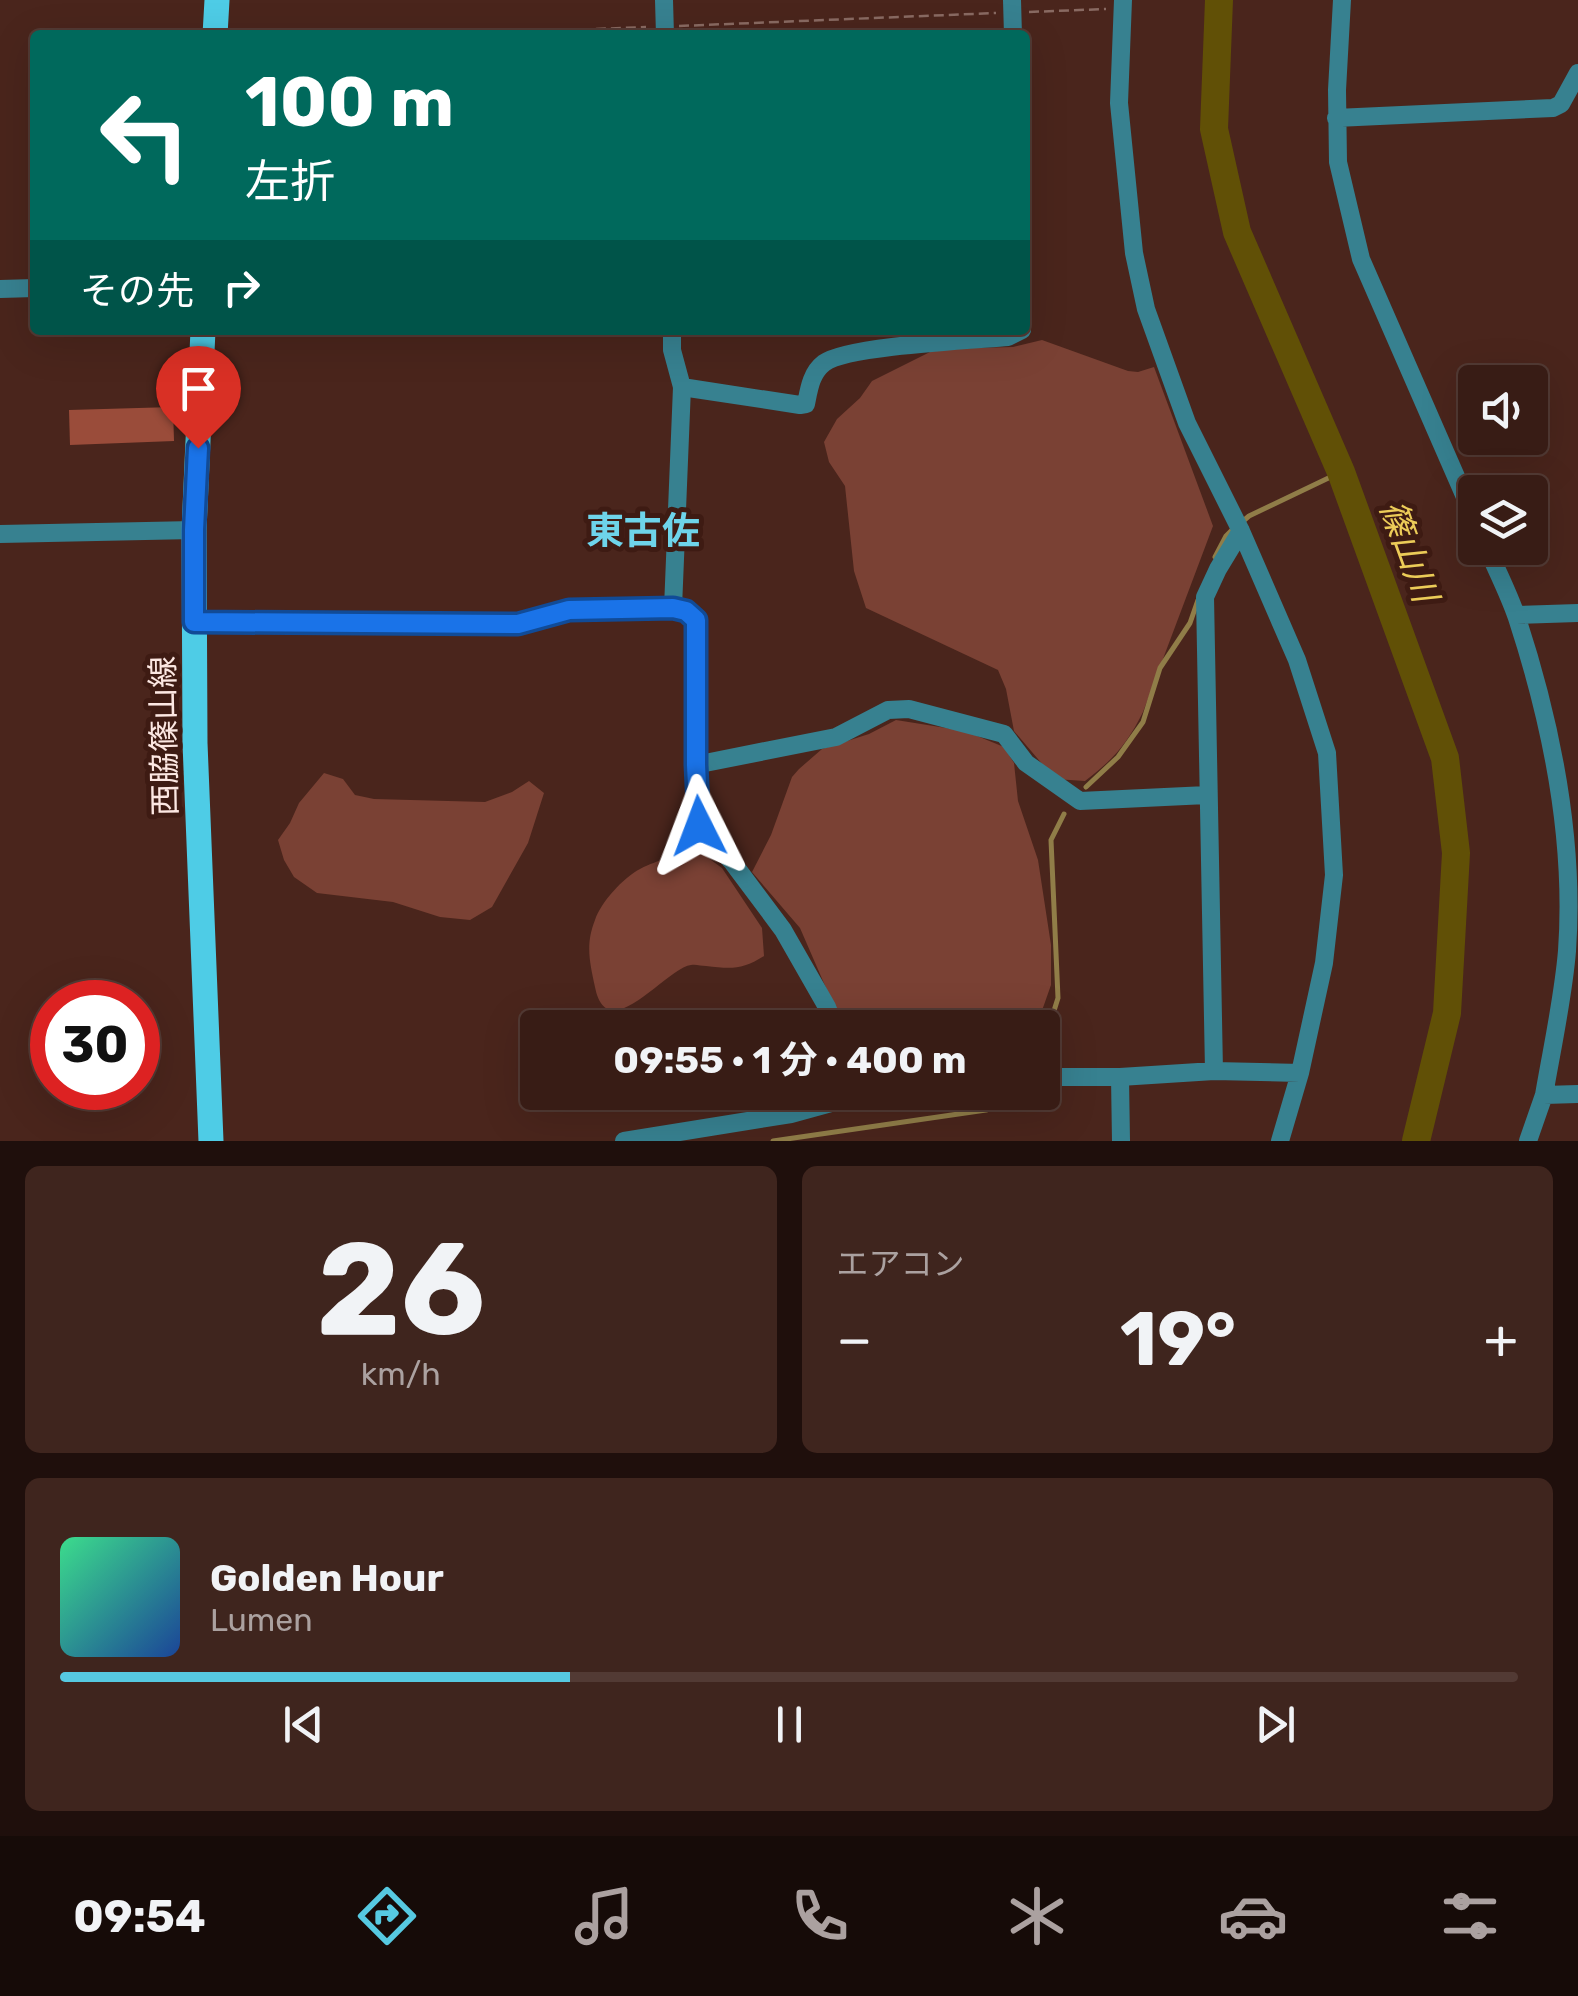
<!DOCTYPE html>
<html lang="ja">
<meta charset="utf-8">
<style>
:root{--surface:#381c15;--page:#3f251e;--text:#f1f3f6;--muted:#aba1a0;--line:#523a34;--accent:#56c9e1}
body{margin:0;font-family:Rubik,"Noto Sans JP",sans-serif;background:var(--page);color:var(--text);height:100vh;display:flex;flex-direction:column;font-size:38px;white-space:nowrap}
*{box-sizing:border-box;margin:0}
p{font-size:32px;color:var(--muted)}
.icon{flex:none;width:55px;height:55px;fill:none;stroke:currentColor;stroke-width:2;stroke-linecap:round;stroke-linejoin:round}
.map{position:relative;height:1141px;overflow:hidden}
.sheet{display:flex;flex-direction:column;gap:25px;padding:25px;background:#1f0f0c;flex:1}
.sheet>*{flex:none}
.hud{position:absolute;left:30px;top:30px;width:1000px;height:305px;border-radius:10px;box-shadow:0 10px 40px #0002,0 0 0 2px var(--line);background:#00695c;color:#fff;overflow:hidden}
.controls{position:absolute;left:1458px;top:365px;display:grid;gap:20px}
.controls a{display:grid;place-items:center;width:90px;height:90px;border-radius:10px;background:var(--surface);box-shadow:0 10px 40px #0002,0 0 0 2px var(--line);font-size:50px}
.speed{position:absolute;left:30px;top:980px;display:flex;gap:20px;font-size:50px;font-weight:700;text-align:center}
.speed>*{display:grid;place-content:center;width:130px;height:130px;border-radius:50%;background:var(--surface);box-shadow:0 10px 40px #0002,0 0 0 2px var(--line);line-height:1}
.speed .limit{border:15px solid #d22;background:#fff;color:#111}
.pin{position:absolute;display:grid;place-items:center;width:85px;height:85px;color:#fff;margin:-102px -42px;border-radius:50% 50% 50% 0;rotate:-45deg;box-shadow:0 0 10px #0007}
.pin .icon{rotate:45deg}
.me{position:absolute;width:110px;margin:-55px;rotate:357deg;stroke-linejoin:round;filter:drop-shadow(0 0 8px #0008)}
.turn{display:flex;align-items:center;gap:35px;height:210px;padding:0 50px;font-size:45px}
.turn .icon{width:130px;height:130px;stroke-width:2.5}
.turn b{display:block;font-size:70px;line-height:85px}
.then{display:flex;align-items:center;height:95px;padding:0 50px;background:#0003;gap:20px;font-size:38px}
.big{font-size:75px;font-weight:700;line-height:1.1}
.sheet .card{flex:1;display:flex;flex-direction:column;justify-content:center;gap:15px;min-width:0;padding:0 35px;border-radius:15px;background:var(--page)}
.sheet .dial{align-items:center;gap:0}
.dial b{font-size:130px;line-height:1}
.song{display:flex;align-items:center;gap:30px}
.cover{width:120px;height:120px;border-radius:15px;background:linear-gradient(135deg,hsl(150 70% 55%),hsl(220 70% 35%))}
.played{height:10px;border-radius:5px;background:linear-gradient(90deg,var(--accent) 35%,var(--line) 35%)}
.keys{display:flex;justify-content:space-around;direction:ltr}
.heat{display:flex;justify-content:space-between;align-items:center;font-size:55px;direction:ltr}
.sheet .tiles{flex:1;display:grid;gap:25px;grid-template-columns:1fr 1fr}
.card:last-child{grid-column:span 2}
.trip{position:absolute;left:520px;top:1010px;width:540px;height:100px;border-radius:10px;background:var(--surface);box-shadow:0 10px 40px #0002,0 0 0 2px var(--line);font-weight:700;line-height:100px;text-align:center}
.tabs{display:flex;height:160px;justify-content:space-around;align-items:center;background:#160b08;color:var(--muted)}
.tabs .icon{width:70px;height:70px}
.tabs .on{color:var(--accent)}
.tabs b{font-size:45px;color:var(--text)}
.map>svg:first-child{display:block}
.green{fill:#7a4134}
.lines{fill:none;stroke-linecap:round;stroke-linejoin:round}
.stream{stroke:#907d48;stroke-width:5}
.river{stroke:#615006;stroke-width:28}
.building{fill:#9a4c3a}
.path{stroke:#896a62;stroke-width:2.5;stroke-dasharray:10 5;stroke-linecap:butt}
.minor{stroke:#378190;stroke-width:18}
.primary{stroke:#4ecce6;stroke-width:25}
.route-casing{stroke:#114b97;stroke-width:25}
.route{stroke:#1a73e8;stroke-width:18}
.labels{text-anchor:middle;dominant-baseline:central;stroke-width:10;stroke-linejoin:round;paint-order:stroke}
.street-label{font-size:32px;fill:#fce7e2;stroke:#3e1b13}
.water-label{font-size:35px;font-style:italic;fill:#eccc58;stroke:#3e1b13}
.quarter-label{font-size:38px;font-weight:bold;fill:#6ed4ea;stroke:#3e1b13}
</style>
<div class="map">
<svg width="1578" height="1141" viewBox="0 0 1578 1141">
<rect width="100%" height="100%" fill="#4a251c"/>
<path class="green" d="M1042,340l86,31 10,1 16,-5 59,159 -70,186c-16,32 -29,47 -58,69l-30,-2 -41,-48 -8,-42 -8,-19 -132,-62 -12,-37 -9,-85 -16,-24 -5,-20 13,-23 23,-21 12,-17 64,-32 77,-2z
M896,720l69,11 39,16 10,16 4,38 20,59 13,85v40l-13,37c-14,-2 -19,-14 -33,-14l-57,19h-105l-43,-99 -48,-56 19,-37 21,-58 7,-8 23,-20 47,-15z
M324,773l19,6 12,16 19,4 111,3 27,-10 17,-11 15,12 -16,50 -36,64 -22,13 -30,-3 -47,-15 -76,-9 -23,-16 -10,-17 -6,-20 12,-17 9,-20z
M682,839l40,29 40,60 2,28c-22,14 -33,13 -58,10 -5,0 -10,-2 -15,-1 -25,3 -84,84 -96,22 -5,-24 -10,-42 0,-67 6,-18 28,-42 45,-51 21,-11 29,-7 42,-30z"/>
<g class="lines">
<path class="stream" d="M1242,522l7,-6 92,-44
M1215,557l11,-21 7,-7
M1086,787l32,-30 25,-35 17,-54 30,-45 8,-23
M1042,1049l16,-51 -7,-158 13,-26
M773,1141l213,-31 43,-13 4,-5"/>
<path class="river" d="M1219,0l-5,129 23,103 104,240 104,286 11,95 -9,160 -31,128"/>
</g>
<path class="building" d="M173,407l1,34 -104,4 -1,-35z"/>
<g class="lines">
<path class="path" d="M1029,12l77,-3
M679,26l317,-13
M446,35l200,-8"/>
<path class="minor" d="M664,0l1,35
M1012,0l1,35
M1123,0l-4,103 15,150 12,56 41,114 54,108 56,129 30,93 7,122 -10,88 -24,110 -20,68
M1342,0l-5,90 1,72 23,97 114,261
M1336,118l217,-10 8,-4 17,-31
M0,289l35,-1
M672,330v20l10,37 -9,221
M682,387l118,18 6,-1c3,-15 5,-31 18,-41 22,-17 150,-23 184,-26l14,-7
M0,534l194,-4
M1487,548c10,23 22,46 30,70 35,107 58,220 50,333 -4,48 -15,97 -23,144l34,-1
M1516,615l62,-2
M195,623l323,1 51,-14 104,-2 12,3 11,10 -1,144 4,61 34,37 50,67 44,77 8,21
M695,765l141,-28 52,-27 21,-1 95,25 22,29 54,38 127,-6
M1214,1071l-9,-474 13,-28 23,-38
M1042,1077h78l94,-6 86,2
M1120,1077l1,64
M624,1141l167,-27 40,-11 30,-3 42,1 44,-9
M1528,1141l16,-46"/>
<path class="primary" d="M215,35l2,-35
M203,330l-9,200 1,213 16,398"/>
</g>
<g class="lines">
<g class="route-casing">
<path id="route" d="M198,448l-4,82v92l324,2 51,-14 104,-2 13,3 10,9v145l3,61"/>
</g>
<use href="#route" class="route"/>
</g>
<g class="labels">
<g class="street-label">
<text transform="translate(164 736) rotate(-91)">西脇篠山線</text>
</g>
<g class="water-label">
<text transform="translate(1409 551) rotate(70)">篠山川</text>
</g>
<g class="quarter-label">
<text x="643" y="531">東古佐</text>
</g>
</g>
</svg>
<div class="controls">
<a><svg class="icon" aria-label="sound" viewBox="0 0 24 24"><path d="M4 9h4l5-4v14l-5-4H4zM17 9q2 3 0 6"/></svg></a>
<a><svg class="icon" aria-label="layers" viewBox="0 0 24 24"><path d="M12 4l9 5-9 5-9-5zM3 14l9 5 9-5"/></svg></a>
</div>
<div class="speed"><div class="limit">30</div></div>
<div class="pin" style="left:198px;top:448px;background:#d93025"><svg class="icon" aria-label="arrive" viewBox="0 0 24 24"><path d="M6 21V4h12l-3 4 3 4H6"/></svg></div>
<svg class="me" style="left:699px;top:826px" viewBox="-20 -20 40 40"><path d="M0-17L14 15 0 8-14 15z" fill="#1a73e8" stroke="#fff" stroke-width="4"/></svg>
<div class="trip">09:55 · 1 分 · 400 m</div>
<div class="hud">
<div class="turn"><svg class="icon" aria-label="left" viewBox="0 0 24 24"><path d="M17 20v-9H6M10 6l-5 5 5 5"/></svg><div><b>100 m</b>左折</div></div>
<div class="then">その先<svg class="icon" aria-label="right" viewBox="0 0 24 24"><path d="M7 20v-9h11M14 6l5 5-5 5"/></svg></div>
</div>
</div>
<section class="sheet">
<div class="tiles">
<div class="card dial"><b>26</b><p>km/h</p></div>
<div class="card"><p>エアコン</p>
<div class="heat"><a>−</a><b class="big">19°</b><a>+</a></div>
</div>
<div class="card">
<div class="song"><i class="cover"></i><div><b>Golden Hour</b><p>Lumen</p></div></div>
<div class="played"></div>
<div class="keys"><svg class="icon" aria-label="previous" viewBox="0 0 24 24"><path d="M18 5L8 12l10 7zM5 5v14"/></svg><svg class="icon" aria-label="pause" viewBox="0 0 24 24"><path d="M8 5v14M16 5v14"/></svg><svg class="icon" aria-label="next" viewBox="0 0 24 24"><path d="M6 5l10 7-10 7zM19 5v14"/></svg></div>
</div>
</div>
</section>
<nav class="tabs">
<b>09:54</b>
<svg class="icon on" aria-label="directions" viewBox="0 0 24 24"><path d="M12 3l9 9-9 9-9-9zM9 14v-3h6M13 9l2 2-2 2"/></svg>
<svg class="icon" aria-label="music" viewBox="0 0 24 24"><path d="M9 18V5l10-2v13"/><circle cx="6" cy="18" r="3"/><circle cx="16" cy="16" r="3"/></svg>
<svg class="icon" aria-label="phone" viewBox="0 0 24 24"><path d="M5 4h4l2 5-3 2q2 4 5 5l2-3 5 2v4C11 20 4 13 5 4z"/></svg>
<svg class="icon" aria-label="climate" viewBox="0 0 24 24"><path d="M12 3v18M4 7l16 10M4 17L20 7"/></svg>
<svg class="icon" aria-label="car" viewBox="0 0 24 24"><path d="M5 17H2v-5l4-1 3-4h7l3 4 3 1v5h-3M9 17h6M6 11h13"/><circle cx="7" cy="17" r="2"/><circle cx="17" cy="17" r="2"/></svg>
<svg class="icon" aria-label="filters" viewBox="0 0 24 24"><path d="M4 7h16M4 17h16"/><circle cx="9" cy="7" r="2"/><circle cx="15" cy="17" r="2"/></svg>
</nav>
